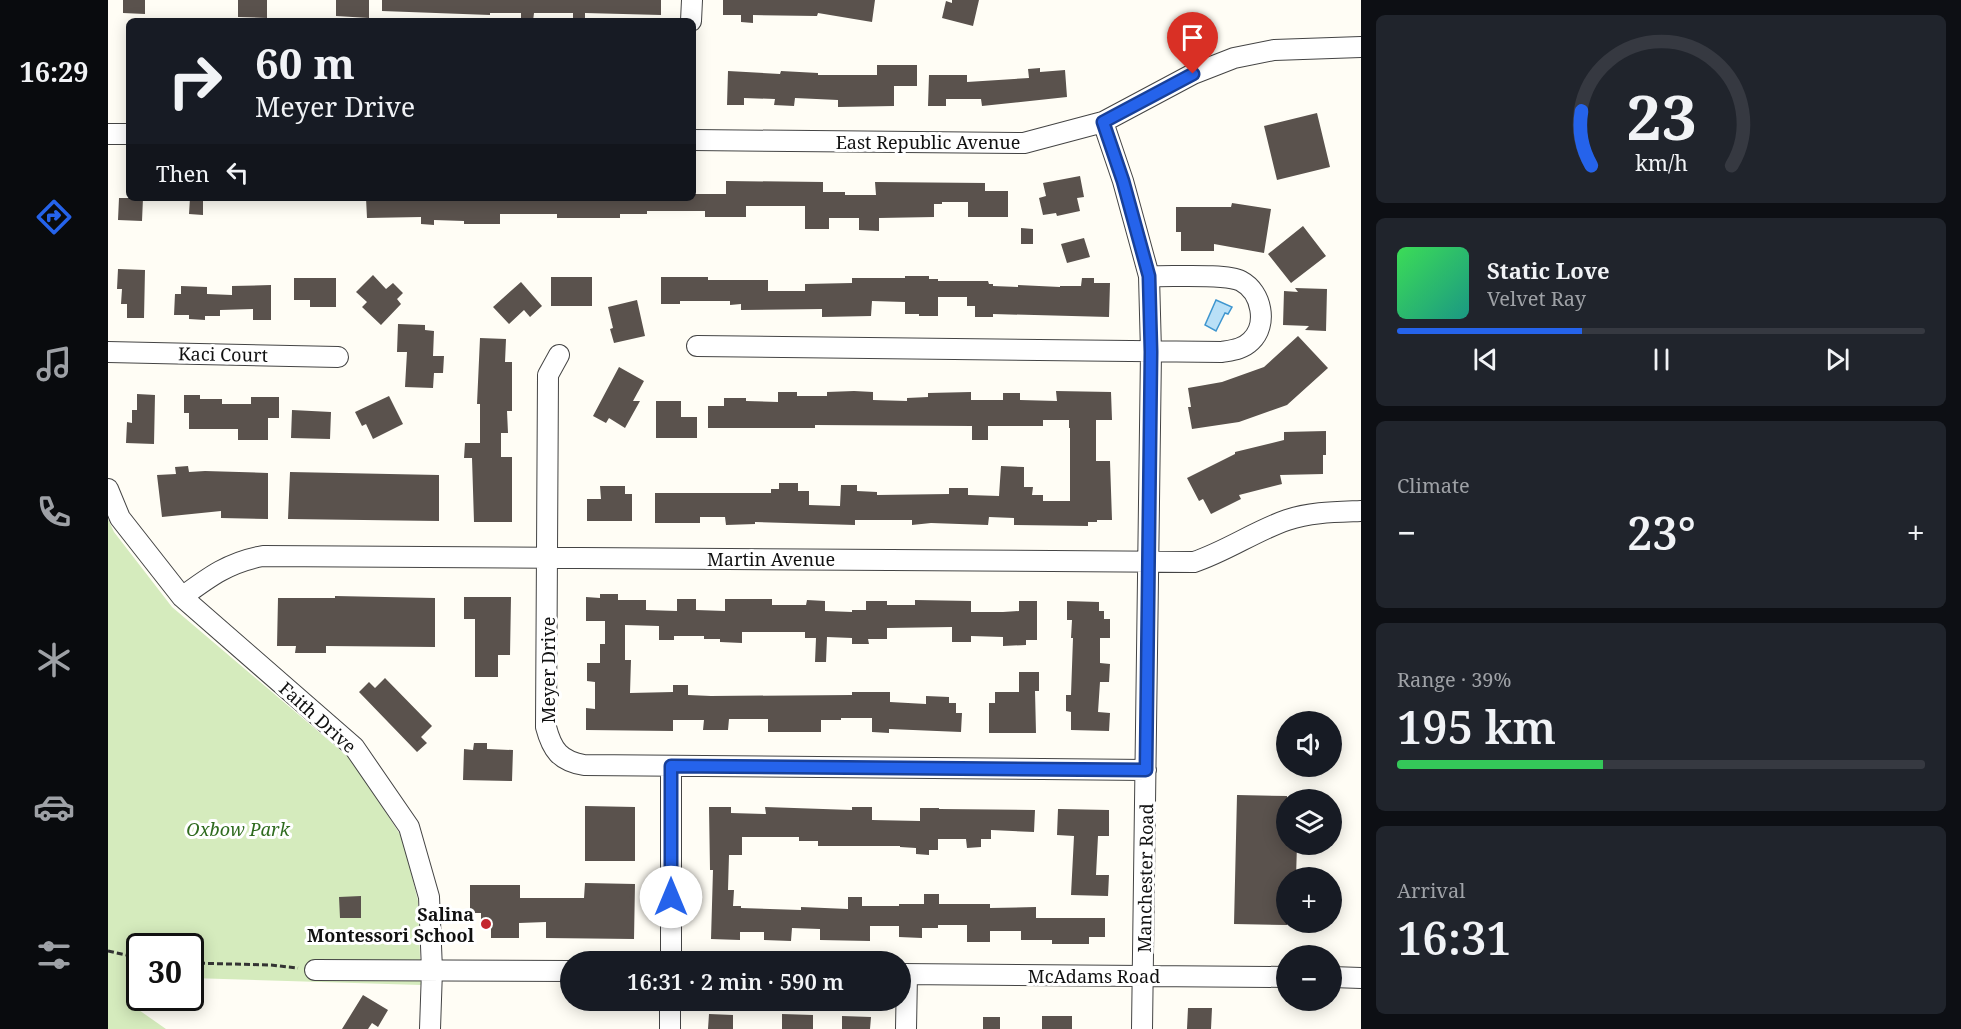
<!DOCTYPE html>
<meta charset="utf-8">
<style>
:root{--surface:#171b24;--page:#20242c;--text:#f1f3f6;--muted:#9ea1a6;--line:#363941;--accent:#2563eb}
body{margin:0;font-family:"Noto Serif",serif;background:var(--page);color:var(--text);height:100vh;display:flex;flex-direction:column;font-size:22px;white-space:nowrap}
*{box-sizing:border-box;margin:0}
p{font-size:20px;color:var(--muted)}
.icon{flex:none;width:33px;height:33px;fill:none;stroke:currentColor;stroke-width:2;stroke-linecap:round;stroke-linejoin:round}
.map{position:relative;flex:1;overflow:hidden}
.side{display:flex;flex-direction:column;gap:15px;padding:15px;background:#0d0f14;width:600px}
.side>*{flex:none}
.guide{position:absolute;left:18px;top:18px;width:570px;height:183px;border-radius:9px;box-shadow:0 3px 15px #0003;background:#171b24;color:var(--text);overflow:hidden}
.tools{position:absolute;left:1168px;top:711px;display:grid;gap:12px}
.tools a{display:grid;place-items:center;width:66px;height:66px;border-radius:50%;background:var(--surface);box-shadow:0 3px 15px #0003;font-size:30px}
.speed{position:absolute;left:18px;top:933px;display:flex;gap:12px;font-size:30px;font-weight:700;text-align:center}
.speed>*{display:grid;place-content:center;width:78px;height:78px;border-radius:50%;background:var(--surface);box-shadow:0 3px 15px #0003;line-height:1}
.speed .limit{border:3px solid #111;border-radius:9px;background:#fff;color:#111}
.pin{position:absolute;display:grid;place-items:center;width:51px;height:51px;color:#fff;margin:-62px -26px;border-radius:50% 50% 50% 0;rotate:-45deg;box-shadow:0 0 6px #0007}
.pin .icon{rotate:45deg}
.me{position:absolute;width:66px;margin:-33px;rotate:0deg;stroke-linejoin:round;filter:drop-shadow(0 0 4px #0008)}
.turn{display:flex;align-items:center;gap:21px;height:126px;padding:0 30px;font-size:27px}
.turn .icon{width:78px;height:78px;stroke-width:2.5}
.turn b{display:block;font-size:42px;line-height:51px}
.then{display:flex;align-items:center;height:57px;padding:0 30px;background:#0003;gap:12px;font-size:22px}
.big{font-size:45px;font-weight:600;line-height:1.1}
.side .card{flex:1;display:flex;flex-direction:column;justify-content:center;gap:9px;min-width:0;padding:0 21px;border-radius:9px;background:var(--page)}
.side .dial{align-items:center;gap:0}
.dial svg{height:156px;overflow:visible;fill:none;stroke:var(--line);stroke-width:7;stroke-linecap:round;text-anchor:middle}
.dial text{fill:var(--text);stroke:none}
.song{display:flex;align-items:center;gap:18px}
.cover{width:72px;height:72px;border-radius:9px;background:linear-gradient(135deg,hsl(130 70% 55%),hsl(170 70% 35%))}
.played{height:6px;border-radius:3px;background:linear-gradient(90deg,var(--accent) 35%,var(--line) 35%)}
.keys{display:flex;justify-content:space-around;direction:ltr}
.heat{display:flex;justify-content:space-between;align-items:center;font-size:33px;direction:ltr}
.charge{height:9px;border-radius:4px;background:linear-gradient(90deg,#34c759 39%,var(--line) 0)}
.trip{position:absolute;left:452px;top:951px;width:351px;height:60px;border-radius:30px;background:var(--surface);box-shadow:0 3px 15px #0003;font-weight:600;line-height:60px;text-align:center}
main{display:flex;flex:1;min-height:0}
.menu{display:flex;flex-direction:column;width:108px;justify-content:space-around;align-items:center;background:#090b0e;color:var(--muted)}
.menu .icon{width:42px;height:42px}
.menu .on{color:var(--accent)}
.menu b{font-size:27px;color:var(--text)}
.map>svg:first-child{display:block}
.green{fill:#d5ebbd}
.water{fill:#b9e0f7;stroke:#3f96cf;stroke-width:1.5}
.building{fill:#5a524d}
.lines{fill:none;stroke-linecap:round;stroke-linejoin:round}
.minor-casing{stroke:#444;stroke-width:22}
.path{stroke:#333;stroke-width:3;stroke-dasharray:6 3;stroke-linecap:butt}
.minor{stroke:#fff;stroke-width:20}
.route-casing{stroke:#184099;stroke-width:15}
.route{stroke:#2563eb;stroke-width:10}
.poi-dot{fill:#c4262e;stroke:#fff;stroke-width:2}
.labels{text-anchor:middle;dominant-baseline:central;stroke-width:6;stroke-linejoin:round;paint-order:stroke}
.street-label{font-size:18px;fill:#111;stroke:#fff}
.park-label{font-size:18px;font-style:italic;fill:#2f6b1f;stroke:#fff}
.poi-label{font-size:18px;font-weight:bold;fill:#111;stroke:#fff;text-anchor:end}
</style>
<main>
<nav class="menu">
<b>16:29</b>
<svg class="icon on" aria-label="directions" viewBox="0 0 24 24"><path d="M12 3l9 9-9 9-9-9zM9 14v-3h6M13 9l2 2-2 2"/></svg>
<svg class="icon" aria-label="music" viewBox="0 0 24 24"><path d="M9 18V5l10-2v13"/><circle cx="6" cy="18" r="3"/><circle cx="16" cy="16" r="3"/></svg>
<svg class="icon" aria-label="phone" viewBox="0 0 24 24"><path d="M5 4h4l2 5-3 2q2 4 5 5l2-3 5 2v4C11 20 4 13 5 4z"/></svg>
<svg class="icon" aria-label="climate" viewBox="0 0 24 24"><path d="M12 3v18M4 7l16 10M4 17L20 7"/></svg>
<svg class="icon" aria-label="car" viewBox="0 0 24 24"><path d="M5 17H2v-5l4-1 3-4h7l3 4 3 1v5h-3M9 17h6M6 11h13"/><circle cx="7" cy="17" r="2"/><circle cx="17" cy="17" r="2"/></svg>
<svg class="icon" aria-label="filters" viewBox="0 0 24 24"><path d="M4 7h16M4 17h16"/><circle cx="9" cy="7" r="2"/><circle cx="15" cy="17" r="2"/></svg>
</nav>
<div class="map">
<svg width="1253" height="1029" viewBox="0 0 1253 1029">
<rect width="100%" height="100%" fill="#fffdf5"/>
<path class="green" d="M0,519l6,13 58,75 180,153 51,79 15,62 3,84 -230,-7 -1,-32h-50v52h2l-6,10 30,21h-58z"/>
<path class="water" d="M1108,300l16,7 -4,7 -3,-1 -9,18 -11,-6z"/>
<path class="building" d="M15,0h22v14l-22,-1z
M130,0h29v18l-29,-1z
M228,0h33v18l-33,-2z
M274,0h279v15l-76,-2v8h-12v-8h-39l-1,8h-12v-8h-31v2l-108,-4z
M615,0h152l-3,22 -54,-9 -1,3 -64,-1v8l-12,-1v-7h-18z
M844,0h27l-6,26 -31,-8 4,-17 6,2z
M769,65h40v21h-23v20l-56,1v-7l-43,-2 -1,8 -20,-1 1,-6 -31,-1v7h-17l1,-34 52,3 1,-3 37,2v2h59z
M932,68v4l25,-2 2,27 -85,9 -1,-7h-35v7h-18l1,-31h38v7l62,-4 -1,-9z
M1209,113l13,54 -53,13 -13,-54z
M972,176l4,21 -7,1 3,13 -23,5 -1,-3 -13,2 -4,-17 7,-2 -3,-13z
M618,181l97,1v10h22v3h31l-1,-13 110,1v8h23v26h-40v-15h-26v2h-8v13l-55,1v13l-20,-1v-12h-30v11h-24v-23h-59v11h-41v-6h-58v3h-27v4h-63v-4h-57v10h-36v-3l-30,-1v5l-13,-1v-7l-54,1 -1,-20h327v-4h33z
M11,198h24l-1,23 -24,-1z
M82,198h13v17l-14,-1z
M1124,203l39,6 -7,44 -50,-9v7h-33v-19h-5v-25h55z
M1195,226l23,30 -35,27 -23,-29z
M913,228l12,1v15h-12z
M976,238l6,19 -23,6 -6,-19z
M10,269l27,1 -1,48h-17v-14h-6l1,-15h-5z
M265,275l13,14 7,-6 10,10 -6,6 4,5 -20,21 -19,-18 5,-5 -11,-10z
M797,276h24v3h9v2h50l1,3h4v2l25,1v-2l42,2v-1h21l1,-8h12v5h16l-1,34 -116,-3v3h-18v-11h-8v-9h-29v19h-19v-2h-14v-12l-33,-1 -1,15 -49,1v-8l-81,1v-6l-11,1v-4h-50v3h-19v-27h47v3h60v11h37v-7l47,-1v-5h53z
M443,277h41v29h-41z
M186,278h42v29h-26v-7h-16z
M413,282l21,24 -12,11 -6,-7 -15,14 -16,-17z
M163,285v35h-18v-11l-33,1v6h-15v4l-16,-1v-4h-15l1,-21h6v-8l26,1v7l25,1v-9z
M1187,288l32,1 -1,42 -21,-1 4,-4 -26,-1 1,-34 14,1z
M529,300l8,36 -31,7 -4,-14 3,-1 -5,-21z
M290,324l27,1v5l9,1 -1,25h11l-1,17h-9l-1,15 -28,-1 2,-35h-10z
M1190,336l30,32 -41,37 -48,17 -47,7 -4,-22h3l-3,-19 34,-6 42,-15z
M372,338l26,1 -1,23h7v49h-5l1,22h-7v24h11v65h-38l-2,-64h-8l1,-15h15v-39h-3z
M511,367l25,14 -11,20h7l-15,27 -16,-10 -3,5 -13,-7z
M746,391l19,1v8l34,1v-3l21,-1v-4l43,-1v8h32v-7h17v7l37,1 -1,-10 55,1 1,28h-16v41h14l2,59h-15v2h-9v4l-74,-1v-7l-25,-1 -1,8 -57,-2 -19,2v-5h-57v5l-100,-3v2l-29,1 -1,-8h-25v6h-45v-30h116v-4h8v-6h19v8h11v14l31,1 1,-21h16v6l20,1v3l72,-1v-6h19v7l31,1 2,-30 23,1v20h9l-1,8h11v6h27v-73h-1v-8h-26v6h-55v14h-16v-14l-157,-1v3h-107v-22h16v-8h22v3l32,1v-10h19v4h30v-4z
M29,394l18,1 -1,49 -28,-1 1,-21 5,1v-13h5z
M76,395h16v4h22v5h29v-7h28v21h-11v22h-30v-11h-49v-16h-5z
M281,396l14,28 -30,15 -7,-15 -4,2 -7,-14z
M548,401h25v16h16v21h-41z
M184,410l39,2 -1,27 -39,-1z
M1218,431v24h-3v19l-43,1 2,9 -43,11 2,4 -30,15 -8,-15 -4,2 -12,-23 48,-24v-2l49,-12v-8z
M80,466l1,6 16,-1 63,2v46l-47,-1v-7l-59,6 -5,-42 19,-1 -1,-7z
M182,472l149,3v46l-151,-2z
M492,486h25v8h7v27h-45v-22h14z
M492,594h18v6h28v10l31,1v-12h19v11l29,1v-12h47v6h34l1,-5 18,1v10l27,1v-2h14v-9h21v4h28v-5l56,1v11h32l16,-1v-10h18v39h-11v5l-23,1v-9l-32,-1v6h-19v-15l-65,1v11h-19l1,5h-17v-6l-25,-1 -1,25h-11l1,-24h-11v-6h-63v11l-22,-1v-3h-16v-3h-30v4h-15v-14l-34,-1v35h6l-1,33 43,-1v-7h15v10l23,1 141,-1v-3h38v10l36,2v-8l23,1v6h7v10h6l-1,19 -72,-3v4l-17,-1v-14h-31v2h-20v12h-53v-13h-39l-1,11h-25l1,-10h-31v11l-87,-1v-22l9,1v-27l-8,-1v-18h13v-19h5v-23h-19v-24l14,1z
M227,596l100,2v49l-109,-1v7h-31l1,-7h-19l1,-48h57z
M356,597h47l-1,58h-12v22h-23v-58h-11z
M959,601l32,1v9h5v8h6v19h-10v25l10,1 -1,18h-9l-2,30 12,1 -1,18 -38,-1v-18l-5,-1v-16h5l2,-57h-2l1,-18h-5z
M911,672h20v19h-4l1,42h-47v-30h6v-11h24z
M277,678l47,48 -11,11 6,6 -10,9 -58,-60 10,-10 6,6z
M366,743h13v6l26,1 -1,31 -49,-1 1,-31 9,1z
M1129,795l50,1v48h10l-1,34h-9v47l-53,-1z
M477,806l50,1v54h-50z
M601,807h22v6l35,1 -1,-7 87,3v-3h20v13l48,1v-13h19v1l96,1 -1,22 -43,-2v9h-10v8l-14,1 -1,-9h-28v11h-9v5l-13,-1v-6l-16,-1v-1h-82v-5h-19v-4h-57v18h-13l-1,35h6l-1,16h8v2l60,2v-3l47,2v-12h14v9h37v-2h25v-10h15v10h51v4l46,-1v11h69v19h-16v7h-37v-4h-31v-9h-31v11h-23v-17h-29v3h-16v10l-23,-1v-11h-29v15l-50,-1v-11l-28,-1 -1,13 -27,-1v-8h-24v8l-29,-1 2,-69h-3z
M950,809l51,1v26h-11l-2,39h13l-1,21 -37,-1 3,-59 -17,-1z
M477,883l50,1 -1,55 -88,-1v-16l-27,1v15h-28v-14l-10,-1v-10h-11v-28h50v13h64z
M253,896v22h-21l-1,-21z
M255,995l25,15 -10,17 -6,-4 -4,6h-26z
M1080,1008h24l-1,21h-24z
M601,1014l24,1v14h-25z
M674,1014l31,1v14h-31z
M734,1016l29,1 -1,12h-28z
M934,1016h30v13h-30z
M875,1017h17v12h-17z"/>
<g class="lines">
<g class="minor-casing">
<path id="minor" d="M583,21l1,-21
M995,122l20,59 26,95 2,76 -9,677
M0,134h21
M585,140l331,3 79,-21 90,-48 41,-16 40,-8 87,-3
M589,346l525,6c11,-2 21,-3 29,-11 17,-16 11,-49 -10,-60 -15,-8 -72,-4 -92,-5
M0,352l230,5
M451,355l-11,20 -2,352c6,23 14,34 38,38l562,5
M0,489l12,29 62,79 172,150 55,80 20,70 3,73 -2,59
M74,597c27,-20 47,-35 81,-41l931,6c33,-11 61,-31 93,-42 24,-8 49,-8 74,-9
M563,962v-196
M207,970l255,1
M792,974l387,3
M1224,977l29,1
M562,1029v-29
M798,1029l1,-55"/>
</g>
<path class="path" d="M0,951l32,7
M82,963l81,2 27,3"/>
<use href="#minor" class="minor"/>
</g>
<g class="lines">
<g class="route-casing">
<path id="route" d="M563,897v-131l475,4 5,-418 -2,-76 -26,-95 -20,-59 90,-48"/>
</g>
<use href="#route" class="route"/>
</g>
<circle class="poi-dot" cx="378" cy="924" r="6"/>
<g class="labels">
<g class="street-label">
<text x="820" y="142">East Republic Avenue</text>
<text transform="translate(115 354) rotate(1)">Kaci Court</text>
<text x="663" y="559">Martin Avenue</text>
<text transform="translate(440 670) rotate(-90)">Meyer Drive</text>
<text transform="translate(210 717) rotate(42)">Faith Drive</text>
<text transform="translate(1037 878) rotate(-89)">Manchester Road</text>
<text x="986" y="976">McAdams Road</text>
</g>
<g class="park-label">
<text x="130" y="829">Oxbow Park</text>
</g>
<g class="poi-label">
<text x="366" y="914">Salina<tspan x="366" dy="21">Montessori School</tspan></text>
</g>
</g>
</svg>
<div class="tools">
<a><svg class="icon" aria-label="sound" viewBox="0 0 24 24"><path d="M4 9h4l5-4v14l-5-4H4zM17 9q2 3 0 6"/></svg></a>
<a><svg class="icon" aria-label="layers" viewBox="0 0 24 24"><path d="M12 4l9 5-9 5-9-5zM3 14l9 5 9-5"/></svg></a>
<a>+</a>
<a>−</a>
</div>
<div class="speed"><div class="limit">30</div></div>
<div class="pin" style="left:1085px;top:74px;background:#d93025"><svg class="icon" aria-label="arrive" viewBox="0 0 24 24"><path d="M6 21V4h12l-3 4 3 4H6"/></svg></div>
<svg class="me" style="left:563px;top:897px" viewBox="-20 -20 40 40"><circle r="19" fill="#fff"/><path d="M0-13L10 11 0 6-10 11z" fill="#2563eb"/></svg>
<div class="trip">16:31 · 2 min · 590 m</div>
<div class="guide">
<div class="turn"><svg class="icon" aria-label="right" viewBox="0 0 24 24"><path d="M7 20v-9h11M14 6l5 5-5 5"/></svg><div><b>60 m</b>Meyer Drive</div></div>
<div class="then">Then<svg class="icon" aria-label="left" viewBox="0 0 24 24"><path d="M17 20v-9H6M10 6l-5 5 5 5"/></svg></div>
</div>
</div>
<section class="side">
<div class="card dial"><svg viewBox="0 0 100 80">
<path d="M14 69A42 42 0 1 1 86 69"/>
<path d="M14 69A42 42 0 0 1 9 41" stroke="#2563eb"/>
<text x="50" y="56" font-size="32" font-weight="700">23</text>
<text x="50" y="72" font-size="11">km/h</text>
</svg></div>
<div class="card">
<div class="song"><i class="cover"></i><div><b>Static Love</b><p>Velvet Ray</p></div></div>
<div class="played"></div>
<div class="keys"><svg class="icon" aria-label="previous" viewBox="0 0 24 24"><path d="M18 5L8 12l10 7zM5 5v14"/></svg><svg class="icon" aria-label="pause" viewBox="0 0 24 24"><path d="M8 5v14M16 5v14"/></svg><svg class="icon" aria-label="next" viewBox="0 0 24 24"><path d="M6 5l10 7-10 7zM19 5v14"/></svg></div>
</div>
<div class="card"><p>Climate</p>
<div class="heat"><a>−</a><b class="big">23°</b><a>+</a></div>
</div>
<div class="card"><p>Range · 39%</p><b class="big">195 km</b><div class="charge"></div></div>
<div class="card"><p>Arrival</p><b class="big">16:31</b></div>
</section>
</main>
